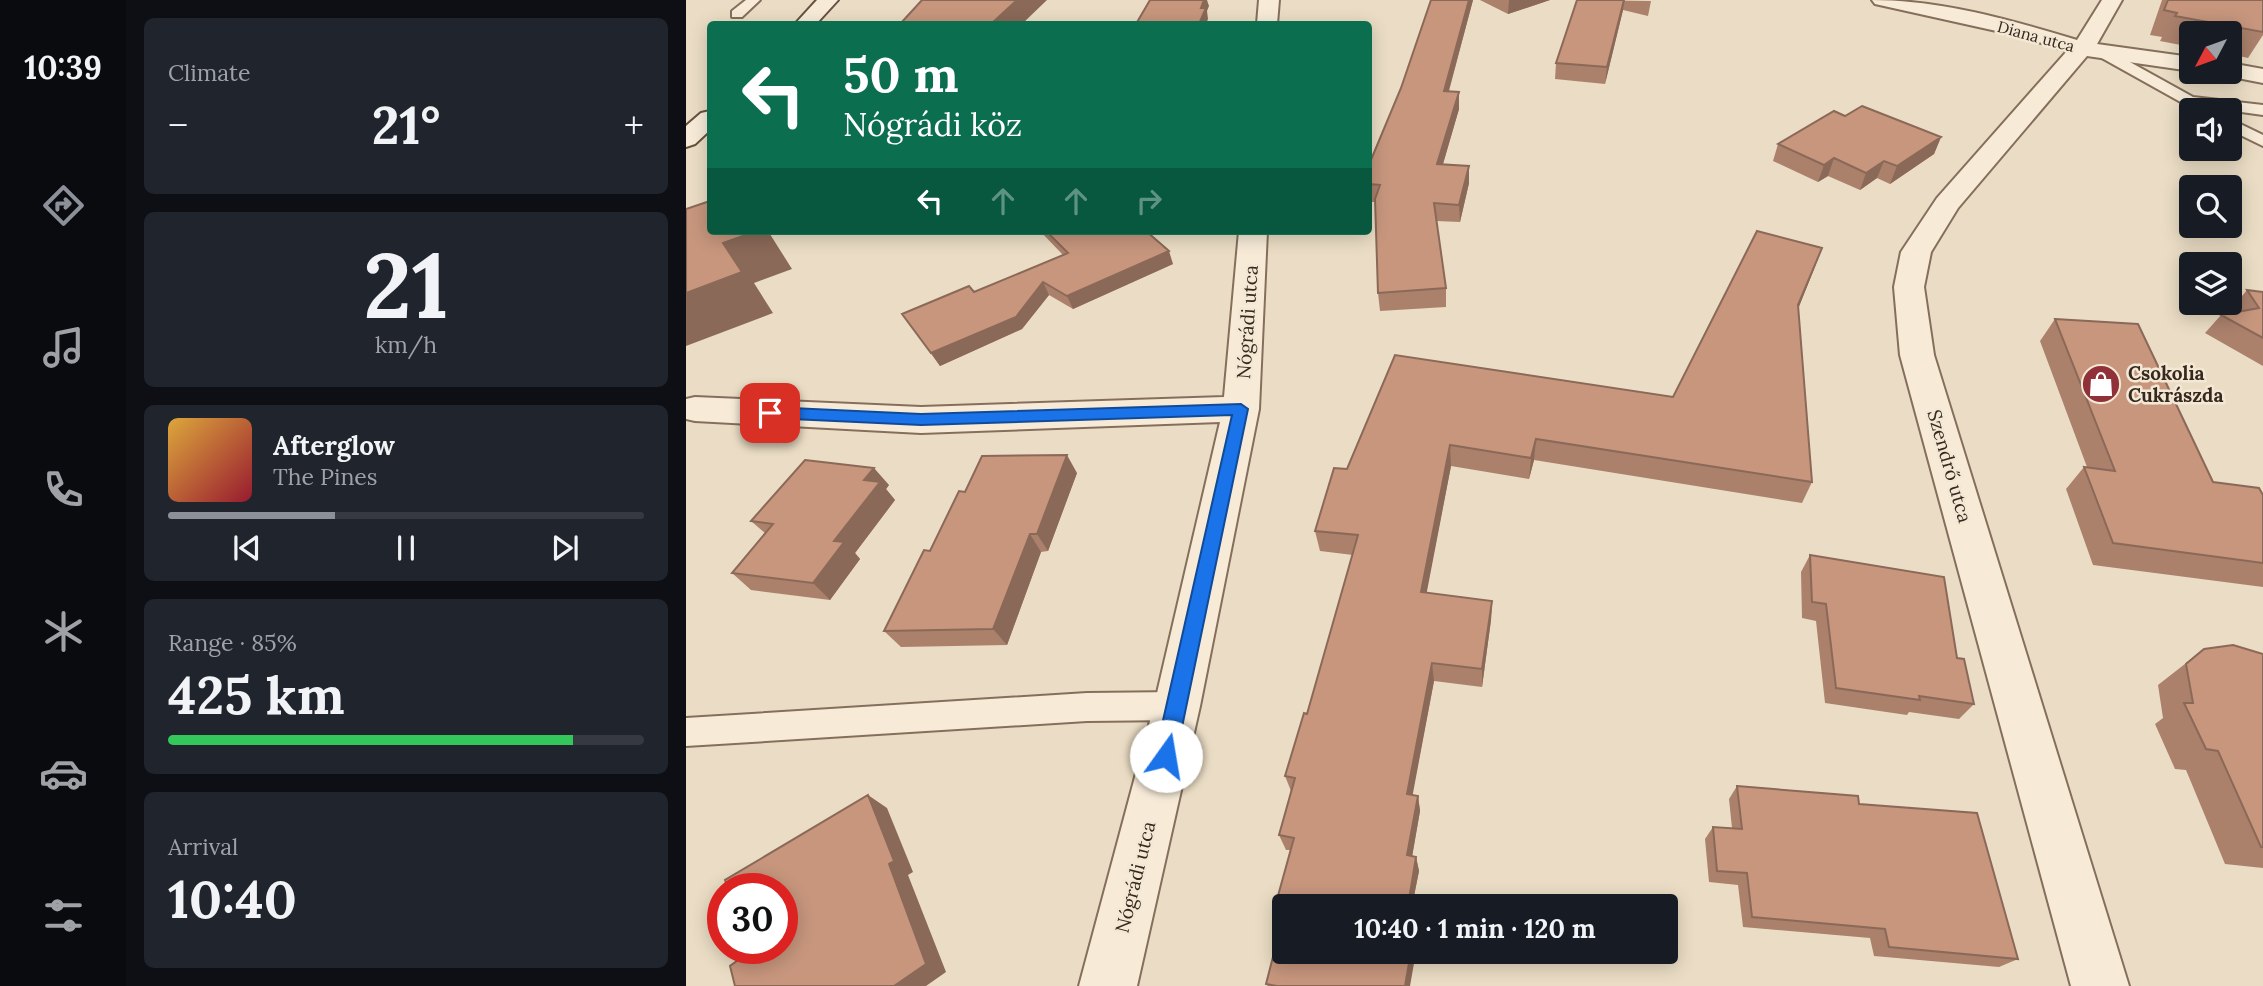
<!DOCTYPE html>
<meta charset="utf-8">
<style>
:root{--surface:#171b24;--page:#20242c;--text:#f1f3f6;--muted:#9ea1a6;--line:#363941;--accent:#8c9099}
body{margin:0;font-family:Lora,serif;background:var(--page);color:var(--text);height:100vh;display:flex;flex-direction:column;font-size:26px;white-space:nowrap}
*{box-sizing:border-box;margin:0}
p{font-size:23px;color:var(--muted)}
.icon{flex:none;width:38px;height:38px;fill:none;stroke:currentColor;stroke-width:2;stroke-linecap:round;stroke-linejoin:round}
.map{position:relative;flex:1;overflow:hidden}
.sheet{display:flex;flex-direction:column;gap:18px;padding:18px;background:#0d0f14;width:560px}
.sheet>*{flex:none}
.top-card{position:absolute;left:21px;top:21px;width:665px;height:214px;border-radius:7px;box-shadow:0 4px 18px #0003;background:#0b6e4f;color:#fff;overflow:hidden}
.needle{width:46px;rotate:229deg}
.tools{position:absolute;left:1493px;top:21px;display:grid;gap:14px}
.tools a{display:grid;place-items:center;width:63px;height:63px;border-radius:7px;background:var(--surface);box-shadow:0 4px 18px #0003;font-size:35px}
.speed{position:absolute;left:21px;top:873px;display:flex;gap:14px;font-size:35px;font-weight:700;text-align:center}
.speed>*{display:grid;place-content:center;width:91px;height:91px;border-radius:50%;background:var(--surface);box-shadow:0 4px 18px #0003;line-height:1}
.speed .limit{border:10px solid #d22;background:#fff;color:#111}
.pin{position:absolute;display:grid;place-items:center;width:60px;height:60px;color:#fff;margin:-30px;border-radius:14px;box-shadow:0 4px 10px #0006}
.me{position:absolute;width:77px;margin:-38px;rotate:13deg;stroke-linejoin:round;filter:drop-shadow(0 0 5px #0008)}
.turn{display:flex;align-items:center;gap:24px;height:147px;padding:0 21px;font-size:32px}
.turn .icon{width:91px;height:91px;stroke-width:2.5}
.turn b{display:block;font-size:49px;line-height:60px}
.lanes{display:flex;align-items:center;height:66px;padding:0 21px;background:#0003;justify-content:center;gap:35px;direction:ltr}
.lanes .off{opacity:.35}
.big{font-size:52px;font-weight:800;line-height:1.1}
.sheet .widget{flex:1;display:flex;flex-direction:column;justify-content:center;gap:10px;min-width:0;padding:0 24px;border-radius:10px;background:var(--page)}
.sheet .dial{align-items:center;gap:0}
.dial b{font-size:91px;line-height:1}
.song{display:flex;align-items:center;gap:21px}
.cover{width:84px;height:84px;border-radius:10px;background:linear-gradient(135deg,hsl(40 70% 55%),hsl(350 70% 35%))}
.played{height:7px;border-radius:4px;background:linear-gradient(90deg,var(--accent) 35%,var(--line) 35%)}
.keys{display:flex;justify-content:space-around;direction:ltr}
.heat{display:flex;justify-content:space-between;align-items:center;font-size:38px;direction:ltr}
.charge{height:10px;border-radius:5px;background:linear-gradient(90deg,#34c759 85%,var(--line) 0)}
.trip{position:absolute;left:586px;top:894px;width:406px;height:70px;border-radius:7px;background:var(--surface);box-shadow:0 4px 18px #0003;font-weight:800;line-height:70px;text-align:center}
main{display:flex;flex:1;min-height:0}
.menu{display:flex;flex-direction:column;width:126px;justify-content:space-around;align-items:center;background:#090b0e;color:var(--muted)}
.menu .icon{width:49px;height:49px}
.menu .selected{color:var(--accent)}
.menu b{font-size:32px;color:var(--text)}
.map>svg:first-child{display:block}
.lines{fill:none;stroke-linecap:round;stroke-linejoin:round}
.lane-casing{stroke:#856f5c;stroke-width:4}
.street-casing{stroke:#856f5c;stroke-width:4}
.secondary-casing{stroke:#67503f;stroke-width:4}
.lane{fill:#f7ebd8;fill-rule:evenodd}
.street{fill:#f7ebd8;fill-rule:evenodd}
.secondary{fill:#f7ebd8;fill-rule:evenodd}
.wall{fill:#ab816c}
.shaded-wall{fill:#8b6958}
.building{fill:#c7967d;stroke:#8b6958;stroke-width:2}
.route{fill:#1a73e8;stroke:#114b97;stroke-width:2}
.labels{text-anchor:middle;dominant-baseline:central;stroke-width:5;stroke-linejoin:round;paint-order:stroke}
.far-street-label{font-size:16px;fill:#36281f;stroke:#f3e8d4}
.street-label{font-size:19px;fill:#36281f;stroke:#f3e8d4}
.poi-label{font-size:19px;font-weight:bold;fill:#36281f;stroke:#f3e8d4;text-anchor:start}
</style>
<main>
<nav class="menu">
<b>10:39</b>
<svg class="icon selected" aria-label="directions" viewBox="0 0 24 24"><path d="M12 3l9 9-9 9-9-9zM9 14v-3h6M13 9l2 2-2 2"/></svg>
<svg class="icon" aria-label="music" viewBox="0 0 24 24"><path d="M9 18V5l10-2v13"/><circle cx="6" cy="18" r="3"/><circle cx="16" cy="16" r="3"/></svg>
<svg class="icon" aria-label="phone" viewBox="0 0 24 24"><path d="M5 4h4l2 5-3 2q2 4 5 5l2-3 5 2v4C11 20 4 13 5 4z"/></svg>
<svg class="icon" aria-label="climate" viewBox="0 0 24 24"><path d="M12 3v18M4 7l16 10M4 17L20 7"/></svg>
<svg class="icon" aria-label="car" viewBox="0 0 24 24"><path d="M5 17H2v-5l4-1 3-4h7l3 4 3 1v5h-3M9 17h6M6 11h13"/><circle cx="7" cy="17" r="2"/><circle cx="17" cy="17" r="2"/></svg>
<svg class="icon" aria-label="filters" viewBox="0 0 24 24"><path d="M4 7h16M4 17h16"/><circle cx="9" cy="7" r="2"/><circle cx="15" cy="17" r="2"/></svg>
</nav>
<section class="sheet">
<div class="widget"><p>Climate</p>
<div class="heat"><a>−</a><b class="big">21°</b><a>+</a></div>
</div>
<div class="widget dial"><b>21</b><p>km/h</p></div>
<div class="widget">
<div class="song"><i class="cover"></i><div><b>Afterglow</b><p>The Pines</p></div></div>
<div class="played"></div>
<div class="keys"><svg class="icon" aria-label="previous" viewBox="0 0 24 24"><path d="M18 5L8 12l10 7zM5 5v14"/></svg><svg class="icon" aria-label="pause" viewBox="0 0 24 24"><path d="M8 5v14M16 5v14"/></svg><svg class="icon" aria-label="next" viewBox="0 0 24 24"><path d="M6 5l10 7-10 7zM19 5v14"/></svg></div>
</div>
<div class="widget"><p>Range · 85%</p><b class="big">425 km</b><div class="charge"></div></div>
<div class="widget"><p>Arrival</p><b class="big">10:40</b></div>
</section>
<div class="map">
<svg width="1577" height="986" viewBox="0 0 1577 986">
<rect width="100%" height="100%" fill="#ebddc5"/>
<g class="lines">
<g class="lane-casing">
<path id="lane" d="M60,0h14l-18,17h-10v-6z
M1405,46h10l92,51 70,8v10l-51,-7 -17,2 -104,-58z
M1544,119l33,16v11l-33,-16z
M491,692l10,4 5,10 -5,10 -10,4 -90,1 -401,25v-28l401,-25z"/>
</g>
<g class="street-casing">
<path id="street" d="M573,0h20l-2,24h-20z
M1186,0c69,0 139,20 205,40l25,-40h20l-25,44 94,13v14l-104,-15 -129,152 -27,44 -7,35 10,68 195,631h-58l-171,-631 -6,-68 7,-35 36,-54 130,-147 -48,-15 -144,-32z
M1544,63l33,6v14l-41,-8 -2,-3h10z
M553,231h28l-8,178 -59,297 -63,280h-58l75,-280 66,-284 -299,11 -226,-12 -9,-2v-20l9,-2 226,10 303,-10z"/>
</g>
<g class="secondary-casing">
<path id="secondary" d="M131,0h21l-22,24h-21z
M24,111v19l-15,14 -9,3v-21l15,-13z"/>
</g>
<use href="#lane" class="lane"/>
<use href="#street" class="street"/>
<use href="#secondary" class="secondary"/>
</g>
<path class="wall" d="M745,0h42l-24,91 10,18 -16,55 26,2v17l-9,39 -24,-1 10,67v19l-66,4 -2,-18 -3,-91h-7v-35l33,-79z
M794,0h70l-42,14z
M891,0l74,1 -3,15 -25,-6 -18,74 -50,-5 1,-16z
M1476,0h101v35l-15,23 -18,-4v-21h-39v14l-31,-6 2,-4 -12,-2z
M1159,116l96,21 -7,17 -44,30 -13,-6 -17,12 -32,-14 -10,6 -45,-21 5,-17z
M354,231h106l27,33 -100,45 -24,-14 -27,34 -82,37 -38,-52 72,-22 89,-37z
M1128,269l-16,39 14,174 -10,21 -268,-43 -5,19 -78,-13 -25,127 66,8 -1,19 -9,67 -48,-6 -22,114 6,1 2,15 -8,45 4,1 3,14 -7,35h-128v46l126,34h-142l-2,-2 18,-68 -8,-13 14,-53h-4l-7,-15 12,-44 -6,-15 22,-62 46,-159 -33,-4 -5,-20 32,-62 48,-114 278,42z
M1561,290l16,2v74l-58,-33 16,-18 14,-3 -3,-4z
M1369,319l158,163 50,13v92l-170,-22 -27,-76 18,-22h3l-47,-126z
M391,473l-29,78 -7,1 -34,93 -106,2 -17,-16 81,-139z
M203,485l-3,4 9,11 -40,53 5,6 -30,41 -79,-10 -19,-17 33,-40 -14,-12z
M1124,555l147,103 17,46 -15,15 -50,-7 -2,3 -82,-12 -9,-82 -14,-3 -1,-46z
M1518,649l59,5v214l-38,-4 -39,-94 -11,-1 -20,-45 8,-6 -5,-33z
M1051,786l122,18 159,155 -19,8 -125,-11 -4,-18 -127,-11 -5,-42 -29,-3 -4,-43 8,-12 19,1 -3,-29z"/>
<path class="shaded-wall" d="M331,0h30l-25,24h-31z
M518,0h3l2,6 -2,5 1,8 -2,5h-7l2,-16z
M783,0h4l-29,108v-17z
M823,0h41l-42,14z
M938,0l-1,10 -18,74 2,-17z
M773,92v17l-21,72 -1,-17z
M1255,137l-7,17 -44,30 7,-18z
M1148,158l-6,18 -10,6 6,-17z
M1198,161l-7,17 -17,12 6,-17z
M783,166v17l-9,39 -1,-17z
M71,231h11l24,38 -38,14 19,30 -87,33v-53l37,-50z
M1136,248l-8,21 -23,58 7,-22z
M483,251l4,13 -100,45 -6,-13z
M357,282l6,13 -27,34 -82,37 -9,-13z
M850,439l-2,21 -5,19 2,-21z
M764,445l1,21 -28,146 -2,-20z
M381,455l10,18 -29,78 -11,-17z
M188,468l15,17 -3,4 9,11 -40,53 5,6 -30,41 -17,-17 51,-103z
M344,534l11,18 -34,93 -14,-16z
M806,601l-1,19 -9,67v-18z
M746,663l2,18 -24,128 -3,-15z
M182,795l19,13 26,64 -5,3 38,97 -20,14h-32l-5,-122z
M732,796l2,15 -10,58 -3,-14z
M730,857l3,14 -7,35h-4z
M725,952h5l-6,34h-5z"/>
<path class="building" d="M236,0h95l-26,24h-91z
M464,0h54l-3,8h5l-7,16h-63z
M745,0h38l-25,91 15,1 -22,72 32,2 -10,39 -25,-2 12,85 -68,5 -3,-94 5,-14 -12,-1v-17l33,-79z
M891,0h47l-17,67 -51,-4z
M1482,0h95v32l-88,-16 2,-3 -13,-3z
M1176,106l79,31 -44,29 -13,-5 -18,12 -32,-15 -10,7 -46,-21 56,-33 11,5z
M24,201v30h47l-34,12 19,29 -56,21v-84z
M360,231h100l23,20 -102,45 -24,-14 -27,35 -85,36 -29,-39 67,-28 5,6 94,-39z
M1071,231l65,17 -24,57 14,177 -276,-43 -5,19 -81,-13 -29,147 71,9 -10,68 -50,-6 -25,131 11,2 -11,59 9,2 -8,49h-121v-1l-11,-2 18,-65 -15,-3 16,-57 -10,-2 19,-63 3,1 51,-179 -43,-4 19,-63 13,1 48,-114 278,42z
M1561,290l16,2v46l-42,-23 38,-7z
M1369,319l83,5 75,158 46,6 4,7v68l-150,-20 -29,-76 31,4z
M381,455l-30,79h-7l-37,95 -109,2 40,-81 6,1 29,-60 6,1 17,-36z
M119,460l69,8 -10,12 16,2 -46,59 10,1 -31,41 -81,-10 41,-49 -22,-3z
M1124,555l134,22 13,81 7,1 10,45 -55,-8 1,4 -84,-12 -10,-84 -14,-2z
M1547,645l30,9v193h-2l-43,-96 -12,-2 -22,-46h9l-7,-39 18,-15z
M1051,786l121,10 1,8 118,9 41,146 -129,-12 -4,-18 -133,-12 -5,-44 -30,-2 -4,-44 29,2z
M182,795l26,66 -5,3 37,100 -32,22h-159l-5,-20 15,-11 -1,-7h38v-59h-54l-3,-9z
M598,914v38h127l-6,34h-128l-11,-2z"/>
<path class="route" d="M555,404l7,5 -72,347 -3,7 -7,3 -8,-3 -3,-7 77,-341 -311,10 -151,-7 -7,-5 7,-6 151,7z"/>
<defs>
<g id="shop-disc" transform="scale(2.0125)"><circle r="9.5" fill="#903039" stroke="#f3e8d4"/><path d="M-5-2.5h2.3a2.7 3.5 0 0 1 5.4 0H5L5.5 6h-11ZM-1.5-2.5h3a1.5 2.3 0 0 0-3 0Z" fill="#fff"/></g>
</defs>
<g fill-rule="evenodd">
<use href="#shop-disc" x="1415" y="384"/>
</g>
<g class="labels">
<g class="far-street-label">
<text transform="translate(1350 36) rotate(15)">Diana utca</text>
</g>
<g class="street-label">
<text transform="translate(561 322) rotate(-86)">Nógrádi utca</text>
<text transform="translate(1264 466) rotate(74)">Szendrő utca</text>
<text transform="translate(449 877) rotate(-76)">Nógrádi utca</text>
</g>
<g class="poi-label">
<text x="1442" y="373">Csokolia<tspan x="1442" dy="22">Cukrászda</tspan></text>
</g>
</g>
</svg>
<div class="tools">
<a><svg class="needle" viewBox="-14 -14 28 28"><path d="M0-13l5 13h-10z" fill="#e53935"/><path d="M0 13l5-13h-10z" fill="#9ea1a6"/></svg></a>
<a><svg class="icon" aria-label="sound" viewBox="0 0 24 24"><path d="M4 9h4l5-4v14l-5-4H4zM17 9q2 3 0 6"/></svg></a>
<a><svg class="icon" aria-label="search" viewBox="0 0 24 24"><circle cx="10" cy="10" r="6"/><path d="M15 15l6 6"/></svg></a>
<a><svg class="icon" aria-label="layers" viewBox="0 0 24 24"><path d="M12 4l9 5-9 5-9-5zM3 14l9 5 9-5"/></svg></a>
</div>
<div class="speed"><div class="limit">30</div></div>
<div class="pin" style="left:84px;top:413px;background:#d93025"><svg class="icon" aria-label="arrive" viewBox="0 0 24 24"><path d="M6 21V4h12l-3 4 3 4H6"/></svg></div>
<svg class="me" style="left:480px;top:756px" viewBox="-20 -20 40 40"><circle r="19" fill="#fff"/><path d="M0-13L10 11 0 6-10 11z" fill="#1a73e8"/></svg>
<div class="trip">10:40 · 1 min · 120 m</div>
<div class="top-card">
<div class="turn"><svg class="icon" aria-label="left" viewBox="0 0 24 24"><path d="M17 20v-9H6M10 6l-5 5 5 5"/></svg><div><b>50 m</b>Nógrádi köz</div></div>
<div class="lanes"><svg class="icon" aria-label="left" viewBox="0 0 24 24"><path d="M17 20v-9H6M10 6l-5 5 5 5"/></svg><svg class="icon off" aria-label="ahead" viewBox="0 0 24 24"><path d="M12 20V5M6 11l6-6 6 6"/></svg><svg class="icon off" aria-label="ahead" viewBox="0 0 24 24"><path d="M12 20V5M6 11l6-6 6 6"/></svg><svg class="icon off" aria-label="right" viewBox="0 0 24 24"><path d="M7 20v-9h11M14 6l5 5-5 5"/></svg></div>
</div>
</div>
</main>
